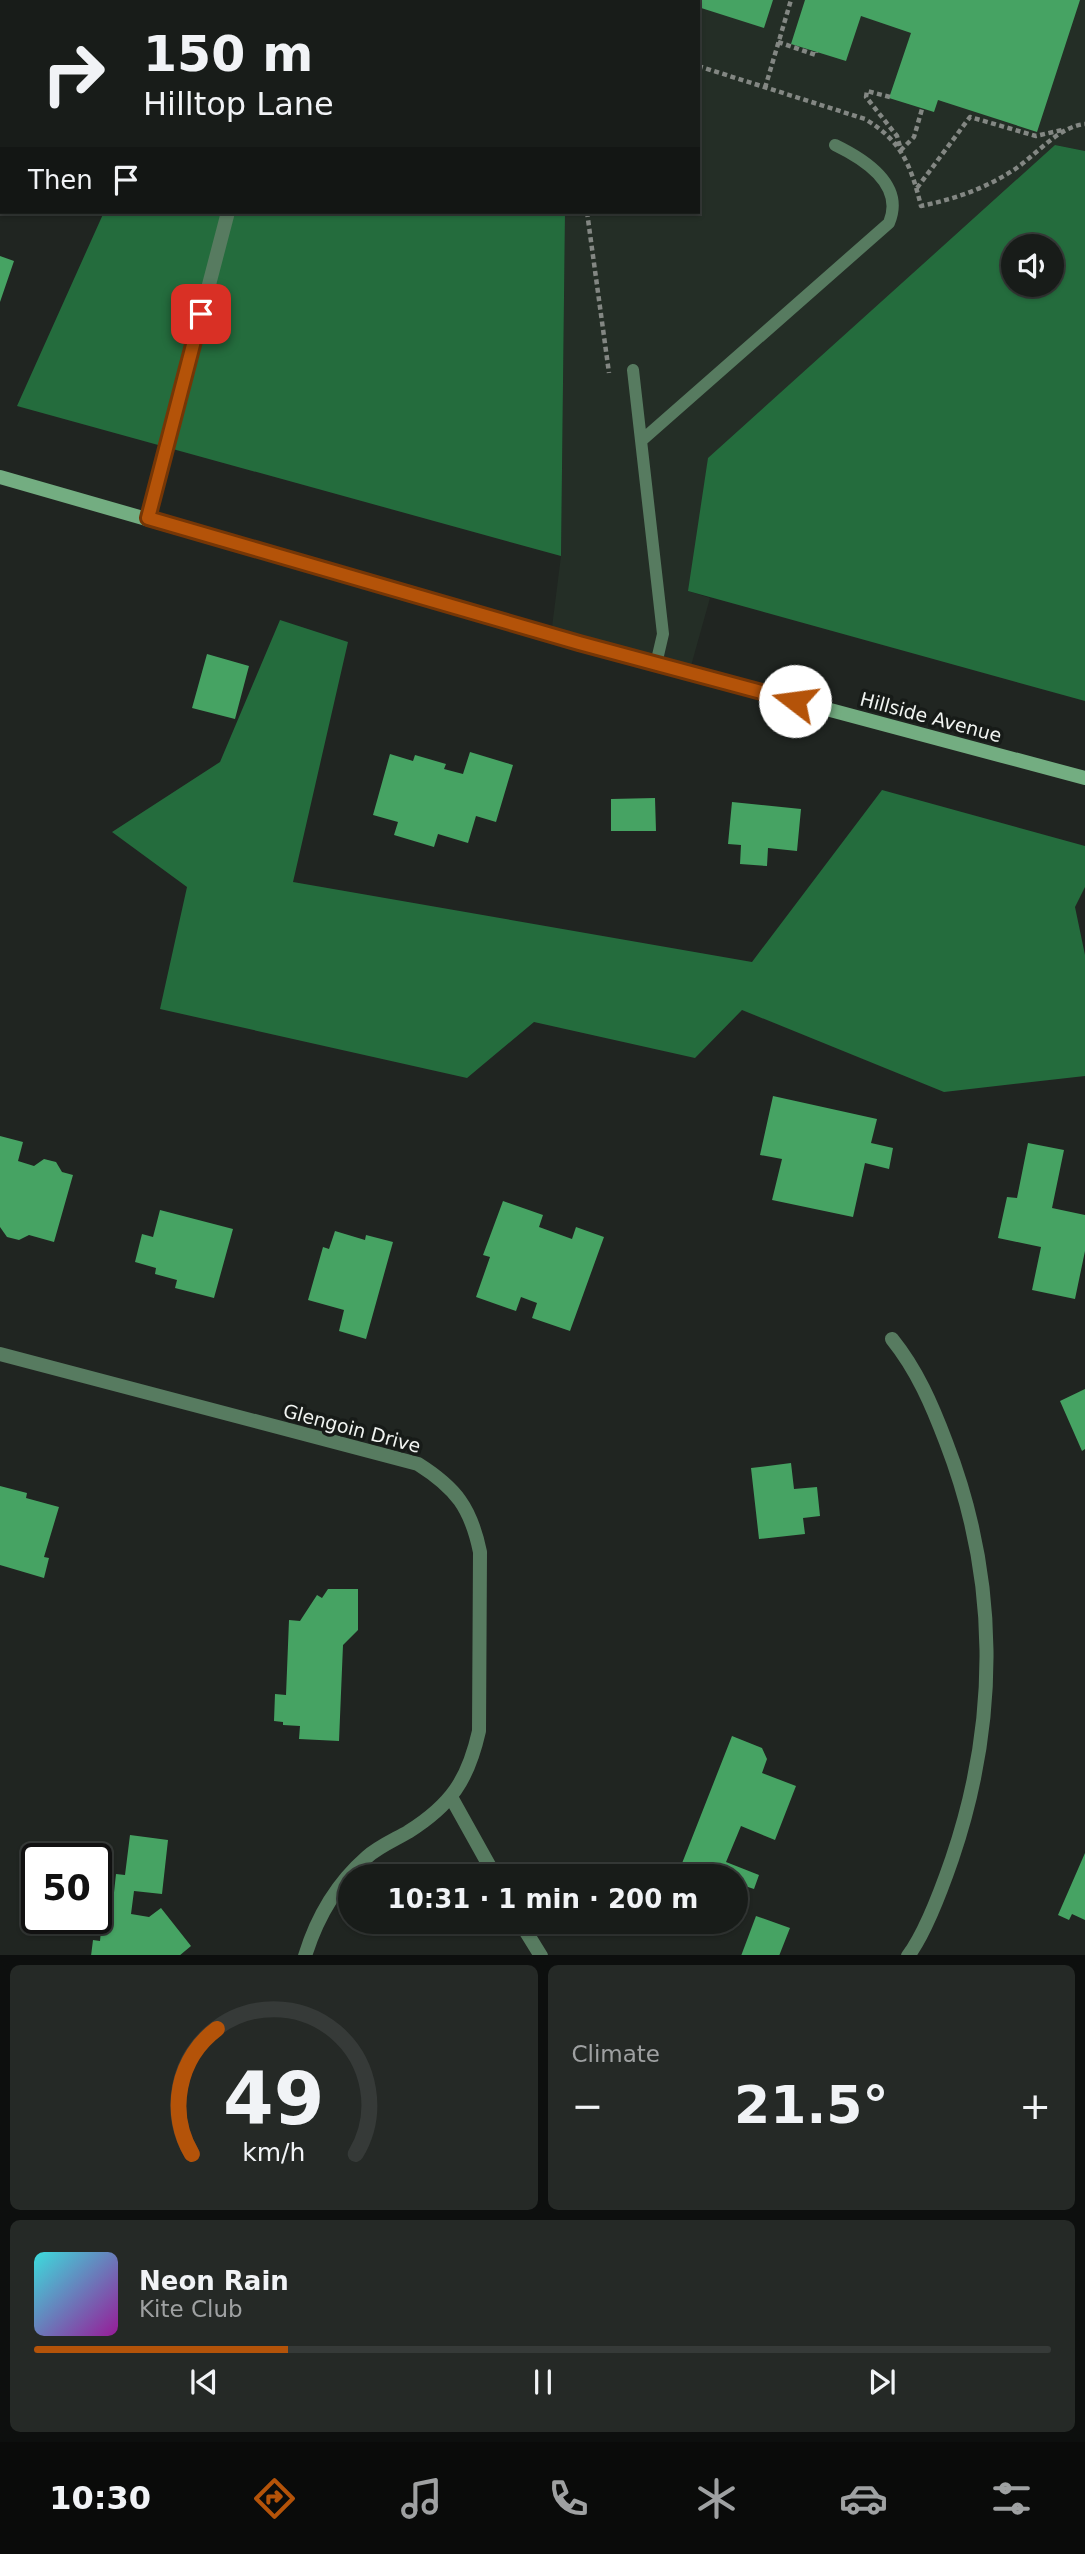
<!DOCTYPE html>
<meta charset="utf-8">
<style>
:root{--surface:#181c19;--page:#252926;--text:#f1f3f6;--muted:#9fa1a2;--line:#363a38;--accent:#b45309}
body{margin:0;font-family:"DejaVu Sans",sans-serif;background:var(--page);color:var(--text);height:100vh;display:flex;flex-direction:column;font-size:26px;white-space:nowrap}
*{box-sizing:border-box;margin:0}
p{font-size:23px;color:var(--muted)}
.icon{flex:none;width:38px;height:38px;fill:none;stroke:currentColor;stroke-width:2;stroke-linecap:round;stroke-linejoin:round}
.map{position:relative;height:1955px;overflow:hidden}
.side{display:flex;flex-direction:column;gap:10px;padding:10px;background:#0d0f0e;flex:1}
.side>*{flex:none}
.hud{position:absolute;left:0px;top:0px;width:700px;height:214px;box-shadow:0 2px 5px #0004,0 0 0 2px var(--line);background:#181c19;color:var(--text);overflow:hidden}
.tools{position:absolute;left:1001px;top:234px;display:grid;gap:14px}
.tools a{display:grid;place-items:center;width:63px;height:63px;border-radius:50%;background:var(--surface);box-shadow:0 2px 5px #0004,0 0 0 2px var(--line);font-size:35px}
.speed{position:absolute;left:21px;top:1843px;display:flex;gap:14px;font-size:35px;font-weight:700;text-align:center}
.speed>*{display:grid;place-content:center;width:91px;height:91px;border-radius:50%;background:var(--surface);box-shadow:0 2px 5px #0004,0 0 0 2px var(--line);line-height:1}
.speed .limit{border:4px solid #111;border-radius:10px;background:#fff;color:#111}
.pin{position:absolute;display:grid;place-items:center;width:60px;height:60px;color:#fff;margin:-30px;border-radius:14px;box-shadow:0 4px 10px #0006}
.me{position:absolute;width:77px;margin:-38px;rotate:285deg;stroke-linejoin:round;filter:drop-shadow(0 0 5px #0008)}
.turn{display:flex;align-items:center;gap:24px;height:147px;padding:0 28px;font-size:32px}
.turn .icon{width:91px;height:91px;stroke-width:2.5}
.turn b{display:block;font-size:49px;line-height:60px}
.then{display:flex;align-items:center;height:66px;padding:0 28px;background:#0003;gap:14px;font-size:26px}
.big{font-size:52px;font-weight:700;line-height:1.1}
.side .widget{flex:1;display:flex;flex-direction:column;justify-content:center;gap:10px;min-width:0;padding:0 24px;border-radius:10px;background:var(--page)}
.side .dial{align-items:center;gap:0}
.dial svg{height:182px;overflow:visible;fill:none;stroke:var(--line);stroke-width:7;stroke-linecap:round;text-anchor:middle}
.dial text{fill:var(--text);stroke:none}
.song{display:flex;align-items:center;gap:21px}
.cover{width:84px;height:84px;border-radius:10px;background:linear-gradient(135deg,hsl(180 70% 55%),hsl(300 70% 35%))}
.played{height:7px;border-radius:4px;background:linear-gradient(90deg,var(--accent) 25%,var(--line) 25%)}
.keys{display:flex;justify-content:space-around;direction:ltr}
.heat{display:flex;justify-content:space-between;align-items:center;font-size:38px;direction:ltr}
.side .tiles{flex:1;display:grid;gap:10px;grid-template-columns:1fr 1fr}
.widget:last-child{grid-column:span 2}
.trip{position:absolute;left:338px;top:1864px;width:410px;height:70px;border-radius:35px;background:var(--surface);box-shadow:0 2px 5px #0004,0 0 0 2px var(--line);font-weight:700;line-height:70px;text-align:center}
.tabs{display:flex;height:112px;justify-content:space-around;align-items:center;background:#0a0b0a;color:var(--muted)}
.tabs .icon{width:49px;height:49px}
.tabs .on{color:var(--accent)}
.tabs b{font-size:32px;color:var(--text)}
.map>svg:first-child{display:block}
.built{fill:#242e26}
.forest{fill:#246c3d;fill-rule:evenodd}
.building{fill:#46a363}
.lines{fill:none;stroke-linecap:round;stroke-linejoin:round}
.path{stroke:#838783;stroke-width:4.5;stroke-dasharray:5 3.5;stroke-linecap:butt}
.lane{stroke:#577b60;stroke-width:12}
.street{stroke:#577b60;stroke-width:14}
.secondary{stroke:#73ad81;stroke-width:14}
.route-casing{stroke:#753606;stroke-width:18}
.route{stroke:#b45309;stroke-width:12}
.labels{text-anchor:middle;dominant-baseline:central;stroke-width:7;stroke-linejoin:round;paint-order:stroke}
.street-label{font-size:19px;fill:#f1f4f1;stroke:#171b18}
</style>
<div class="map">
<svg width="1085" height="1956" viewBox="0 0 1085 1956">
<rect width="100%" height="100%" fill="#202521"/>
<path class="built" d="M284,0h801v151l-30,-6 -367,446 22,7 -21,75 -138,-38 10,-79 4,-344h133v-210h-414z"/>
<path class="forest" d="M1055,145l30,6v550l-397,-110 20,-133zM1013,247h39v38h-39z
M104,212h461l-4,344 -544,-150z
M280,620l68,22 -55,240 459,80 130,-172 203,56v41l-10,20 10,48v121l-141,16 -202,-82 -47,48 -161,-36 -67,56 -307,-69 27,-122 -75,-55 108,-70z"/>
<path class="building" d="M698,0h75l-9,28 -66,-21z
M805,0h275l-43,132 -99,-32 -4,12 -45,-14 22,-65 -50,-17 -15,45 -55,-17z
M0,256l14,5 -14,41z
M207,654l42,12 -14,53 -43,-11z
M470,752l43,13 -17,57 -20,-6 -8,27 -30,-9 -4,13 -40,-12 4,-13 -25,-7 17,-61 23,7 2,-6 31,9 -2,5 19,5z
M655,798l1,33h-45v-32z
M732,802l69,7 -4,42 -29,-3 -1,18 -27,-2 1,-19 -13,-1z
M773,1096l104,23 -6,24 22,5 -4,21 -24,-6 -12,54 -81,-17 10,-41 -22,-4z
M0,1136l23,6 -5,19 16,5 10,-7 12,3 6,10 11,3 -19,67 -25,-7 -10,5 -12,-3 -7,-10z
M1028,1143l36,7 -12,58 33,7v36l-10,48 -43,-9 9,-43 -43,-9 9,-41 10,1z
M503,1201l40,14 -4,12 33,12 4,-12 28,10 -34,94 -38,-13 5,-15 -16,-6 -5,14 -40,-14 14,-40 -7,-2z
M160,1210l73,19 -19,69 -39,-10 2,-8 -22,-6 1,-6 -21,-6 7,-28 11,3z
M335,1231l30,9 1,-5 27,7 -27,97 -27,-8 5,-21 -36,-10 15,-53 6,2z
M1085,1389v60l-3,2 -22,-50z
M791,1463l3,26 23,-2 3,29 -17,2 2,16 -46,5 -8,-71z
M0,1486l27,7 -1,5 33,9 -15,50 5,1 -5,20 -44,-13z
M328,1589h30v41l-15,15 -4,96 -40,-2 1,-13 -17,-1v-3l-9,-1 1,-27 11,1 3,-75 11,1 17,-26 5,3z
M732,1736l30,12 5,11 -5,14 34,13 -21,54 -34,-14 -15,36 33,13 -5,14 -9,-3 -10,26v-36h-51l1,-2 -6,-3z
M130,1835l38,5 -6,54 -28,-3 -3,23 18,3 12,-9 30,38 -12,10h-88l2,-16 7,1 3,-31 9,1 4,-37 9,1z
M1085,1853v67l-13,-6 -3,6 -11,-5z
M756,1916l34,12 -11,28h-38z"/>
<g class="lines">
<path class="path" d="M665,2l1,-2
M778,42l38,13v-3
M698,66l167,53c37,22 46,47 56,87 33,-7 63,-17 91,-35 24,-15 45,-44 73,-47
M765,88l26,-88
M890,97l-23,-6 -1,6 31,39 4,14 13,-13 8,-28
M917,188l53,-71 66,19 26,-6
M587,212l22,161"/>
<path class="lane" d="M633,370l30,264 -7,30
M641,441l248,-218c16,-38 -25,-64 -54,-78"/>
<path class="street" d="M283,2l1,-2
M148,518l80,-306
M892,1339c25,31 40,66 54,103 53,137 53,279 6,417 -10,29 -26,73 -44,97
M0,1354l418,110c38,24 53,44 62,88l-1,179c-11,49 -28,74 -71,101 -14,8 -30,15 -41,25 -31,27 -50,60 -62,99
M451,1797l44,79
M520,1922l21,34"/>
<path class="secondary" d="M0,477l579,166 506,135"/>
</g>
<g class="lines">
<g class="route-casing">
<path id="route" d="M201,314l-53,204 431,125 216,58"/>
</g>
<use href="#route" class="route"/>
</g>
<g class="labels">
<g class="street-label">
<text transform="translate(931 717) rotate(15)">Hillside Avenue</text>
<text transform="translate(352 1428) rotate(15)">Glengoin Drive</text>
</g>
</g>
</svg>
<div class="tools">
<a><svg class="icon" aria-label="sound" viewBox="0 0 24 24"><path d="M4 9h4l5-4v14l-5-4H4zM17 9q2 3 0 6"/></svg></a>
</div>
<div class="speed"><div class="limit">50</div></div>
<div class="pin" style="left:201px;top:314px;background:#d93025"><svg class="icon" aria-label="arrive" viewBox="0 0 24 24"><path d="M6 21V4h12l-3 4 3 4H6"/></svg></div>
<svg class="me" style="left:795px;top:701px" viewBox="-20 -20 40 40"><circle r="19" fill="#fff"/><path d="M0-13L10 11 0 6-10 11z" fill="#b45309"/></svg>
<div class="trip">10:31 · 1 min · 200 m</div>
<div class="hud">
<div class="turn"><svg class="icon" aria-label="right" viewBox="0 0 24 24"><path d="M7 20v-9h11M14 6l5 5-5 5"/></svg><div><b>150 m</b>Hilltop Lane</div></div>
<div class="then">Then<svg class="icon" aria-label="arrive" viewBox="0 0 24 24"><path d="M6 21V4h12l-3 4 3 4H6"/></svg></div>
</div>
</div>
<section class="side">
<div class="tiles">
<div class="widget dial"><svg viewBox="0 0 100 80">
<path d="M14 69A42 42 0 1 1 86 69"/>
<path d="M14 69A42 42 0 0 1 25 14" stroke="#b45309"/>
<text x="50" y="56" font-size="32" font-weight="700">49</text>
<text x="50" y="72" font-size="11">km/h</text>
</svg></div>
<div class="widget"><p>Climate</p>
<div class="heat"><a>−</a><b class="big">21.5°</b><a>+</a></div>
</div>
<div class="widget">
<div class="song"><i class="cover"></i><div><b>Neon Rain</b><p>Kite Club</p></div></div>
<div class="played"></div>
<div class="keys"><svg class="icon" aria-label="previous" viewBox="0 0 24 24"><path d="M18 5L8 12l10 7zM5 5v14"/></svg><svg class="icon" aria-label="pause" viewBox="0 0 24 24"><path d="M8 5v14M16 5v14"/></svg><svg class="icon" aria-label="next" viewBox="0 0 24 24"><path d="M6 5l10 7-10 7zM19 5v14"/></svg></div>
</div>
</div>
</section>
<nav class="tabs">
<b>10:30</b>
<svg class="icon on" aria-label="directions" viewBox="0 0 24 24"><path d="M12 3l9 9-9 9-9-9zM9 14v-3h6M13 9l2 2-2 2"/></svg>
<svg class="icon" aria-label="music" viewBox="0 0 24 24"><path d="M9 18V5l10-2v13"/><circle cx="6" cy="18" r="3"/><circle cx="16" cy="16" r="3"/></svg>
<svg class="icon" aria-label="phone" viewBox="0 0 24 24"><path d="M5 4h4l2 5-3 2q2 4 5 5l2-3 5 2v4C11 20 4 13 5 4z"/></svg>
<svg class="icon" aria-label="climate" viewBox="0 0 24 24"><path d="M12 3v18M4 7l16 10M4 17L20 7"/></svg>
<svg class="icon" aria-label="car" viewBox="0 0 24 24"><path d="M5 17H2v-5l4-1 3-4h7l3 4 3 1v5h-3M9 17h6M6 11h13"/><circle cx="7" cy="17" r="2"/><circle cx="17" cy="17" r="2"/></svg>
<svg class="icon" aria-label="filters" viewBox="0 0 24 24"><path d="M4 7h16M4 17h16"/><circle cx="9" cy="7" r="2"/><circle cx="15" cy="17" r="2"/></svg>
</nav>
